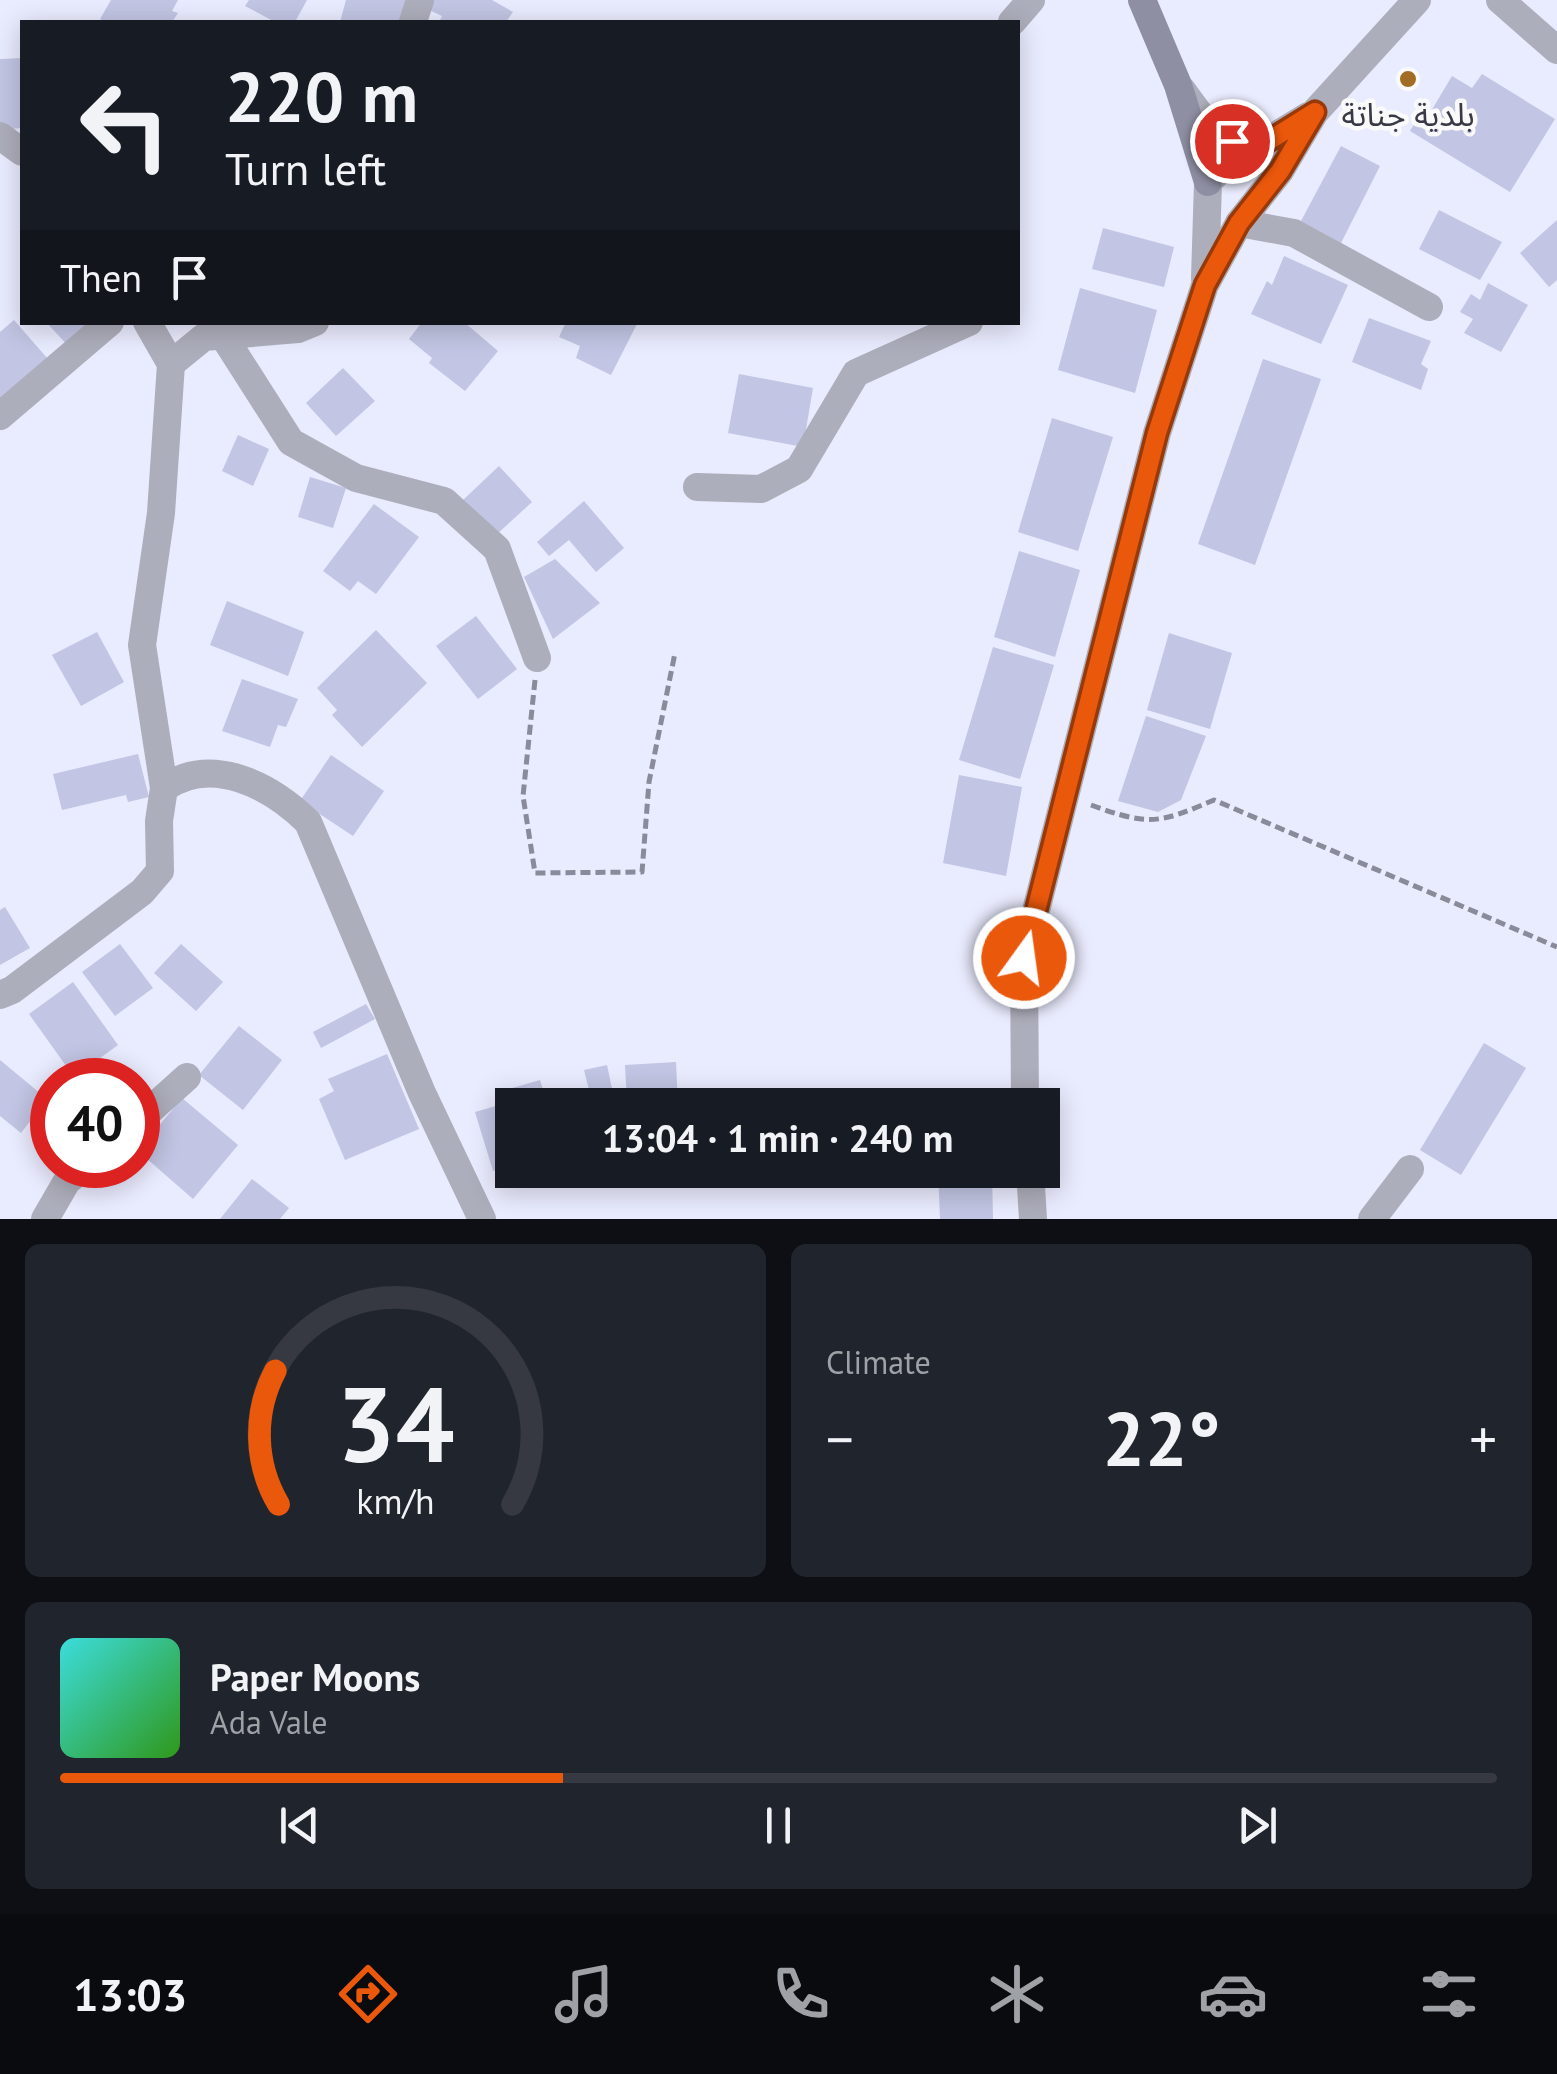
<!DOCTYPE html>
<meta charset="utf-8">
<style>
:root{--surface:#171b24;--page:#20242c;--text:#f1f3f6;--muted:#9ea1a6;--line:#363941;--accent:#ea580c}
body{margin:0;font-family:"PT Sans","Noto Sans Arabic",sans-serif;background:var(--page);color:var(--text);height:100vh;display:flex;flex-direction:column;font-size:38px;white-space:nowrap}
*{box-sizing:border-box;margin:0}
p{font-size:32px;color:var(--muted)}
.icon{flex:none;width:55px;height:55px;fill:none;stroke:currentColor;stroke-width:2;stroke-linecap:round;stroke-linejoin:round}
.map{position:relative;height:1219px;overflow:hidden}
.panel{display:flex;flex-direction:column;gap:25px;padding:25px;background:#0d0f14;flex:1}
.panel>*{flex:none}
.hud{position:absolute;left:20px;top:20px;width:1000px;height:305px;border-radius:0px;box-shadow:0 5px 25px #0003;background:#171b24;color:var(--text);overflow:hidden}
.speed{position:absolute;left:30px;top:1058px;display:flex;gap:20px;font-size:50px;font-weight:700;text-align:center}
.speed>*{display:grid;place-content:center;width:130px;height:130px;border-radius:50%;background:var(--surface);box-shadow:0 5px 25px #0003;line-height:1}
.speed .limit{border:15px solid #d22;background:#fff;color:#111}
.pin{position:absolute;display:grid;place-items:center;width:85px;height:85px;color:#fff;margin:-42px;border:5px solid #fff;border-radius:50%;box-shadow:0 2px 10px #0007}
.me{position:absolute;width:110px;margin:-55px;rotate:14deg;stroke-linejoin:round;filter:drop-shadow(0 0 8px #0008)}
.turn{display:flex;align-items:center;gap:35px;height:210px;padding:0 40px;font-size:45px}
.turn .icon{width:130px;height:130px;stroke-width:2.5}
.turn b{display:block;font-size:70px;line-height:85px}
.then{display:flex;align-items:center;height:95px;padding:0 40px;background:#0003;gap:20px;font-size:38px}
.big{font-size:75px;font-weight:800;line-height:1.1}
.panel .widget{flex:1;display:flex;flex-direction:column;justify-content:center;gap:15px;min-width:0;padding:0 35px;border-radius:15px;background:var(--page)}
.panel .dial{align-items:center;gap:0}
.dial svg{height:260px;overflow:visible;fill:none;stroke:var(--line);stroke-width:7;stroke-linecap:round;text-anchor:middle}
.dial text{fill:var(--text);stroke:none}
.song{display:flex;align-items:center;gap:30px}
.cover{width:120px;height:120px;border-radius:15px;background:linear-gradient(135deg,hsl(180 70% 55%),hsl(110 70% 35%))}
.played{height:10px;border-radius:5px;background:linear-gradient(90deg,var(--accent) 35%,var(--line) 35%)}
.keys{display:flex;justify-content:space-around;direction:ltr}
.heat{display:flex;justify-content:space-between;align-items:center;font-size:55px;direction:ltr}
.panel .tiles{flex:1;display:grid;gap:25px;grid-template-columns:1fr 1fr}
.widget:last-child{grid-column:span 2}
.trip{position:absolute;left:495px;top:1088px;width:565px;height:100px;border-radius:0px;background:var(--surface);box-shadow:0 5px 25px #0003;font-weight:800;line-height:100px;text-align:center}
.tabs{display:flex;height:160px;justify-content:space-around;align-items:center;background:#090b0e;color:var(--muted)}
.tabs .icon{width:70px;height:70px}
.tabs .current{color:var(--accent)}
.tabs b{font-size:45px;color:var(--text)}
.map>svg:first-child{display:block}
.building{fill:#c2c5e3}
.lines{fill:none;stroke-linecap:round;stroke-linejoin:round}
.path{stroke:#898b9a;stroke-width:5;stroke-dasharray:10 5;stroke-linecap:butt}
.minor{stroke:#adaebb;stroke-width:28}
.tertiary{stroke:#adaebb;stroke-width:28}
.secondary{stroke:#8e8fa3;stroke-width:28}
.route-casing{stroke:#983908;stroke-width:25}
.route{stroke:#ea580c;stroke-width:18}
.poi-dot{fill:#a16d25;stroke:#fafafa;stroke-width:4}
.labels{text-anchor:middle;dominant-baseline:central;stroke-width:9;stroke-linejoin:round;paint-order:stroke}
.poi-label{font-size:32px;fill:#383945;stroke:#fafafa}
</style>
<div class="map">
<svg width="1557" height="1219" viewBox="0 0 1557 1219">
<rect width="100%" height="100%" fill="#e9ebfe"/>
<path class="building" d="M111,0h67l-6,11 6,2 -6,9h-66l-6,-3z
M249,0h58l-12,22h-20l-30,-16z
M346,0h61l-6,22h-61z
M432,0h60l21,12 -7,10h-67l3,-6 -15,-7z
M22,58v70l-22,2v-71z
M1482,74l73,45 -45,73 -100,-61 10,-16 7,3 25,-42 20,12z
M1341,146l39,20 -39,77 -40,-22z
M1439,210l63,32 -22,38 -61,-31z
M1557,220v60l-8,7 -29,-34z
M1103,228l71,19 -10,40 -72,-18z
M1284,256l64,29 -27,59 -70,-30 16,-33 5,4z
M1488,283l40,22 -27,47 -37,-19 9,-14 -13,-7 11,-18 9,6z
M1080,288l77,22 -22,83 -77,-23z
M1369,318l62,23 -10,23 7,5 -7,21 -69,-28z
M14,320l40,46 -54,39v-73z
M46,322h51l-26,27z
M422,322h42l34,29 -33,40 -36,-28 3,-5 -23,-19z
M566,322h72l-27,53 -35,-17 4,-12 -21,-9z
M1263,359l58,20 -66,186 -57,-21z
M343,368l32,33 -39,35 -30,-33z
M739,374l74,14 -10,59 -75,-14z
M1052,418l61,19 -35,114 -60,-19z
M238,435l31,14 -16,37 -31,-15z
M499,466l33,36 -36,33 -33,-35z
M310,477l36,11 -13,40 -35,-11z
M584,501l40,47 -28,24 -27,-32 -20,16 -12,-14z
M374,504l45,33 -43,57 -18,-13 -8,10 -27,-20z
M1019,551l61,19 -25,87 -61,-20z
M555,559l45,44 -47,36 -29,-62z
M227,601l77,31 -16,44 -78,-31z
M476,616l41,53 -39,30 -42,-53z
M376,630l51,53 -65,64 -30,-32 5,-5 -20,-22z
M97,632l27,50 -43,24 -29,-51z
M1169,633l63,20 -22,76 -63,-19z
M993,647l61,18 -34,114 -61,-19z
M242,679l56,20 -12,28 -8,-2 -8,22 -48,-16z
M1146,716l60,20 -25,64 -23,12 -40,-11z
M138,754l11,43 -21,5 -2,-7 -64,15 -9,-36z
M331,755l53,36 -31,45 -53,-35z
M959,775l63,12 -16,89 -63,-13z
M5,907l25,41 -30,17v-55z
M120,944l33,44 -38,28 -33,-44z
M181,944l42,38 -27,29 -42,-38z
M73,982l45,63 -44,32 -45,-63z
M366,1004l9,15 -54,29 -8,-16z
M239,1026l43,34 -39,50 -44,-35z
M1484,1043l42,25 -65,107 -41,-25z
M387,1054l32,75 -74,31 -26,-61 15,-8 -6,-12z
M0,1060l47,39 -26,34 -21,-17z
M676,1062l2,43h-66l15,-4 -2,-36z
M607,1065l6,28 -22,5 -7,-28z
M540,1080l8,25h-36v60l-19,6 -18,-59 24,-7 -4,-12z
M182,1098l56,47 -45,54 -55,-48z
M938,1170h54l1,49h-53z
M252,1179l37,29 -9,11h-60z"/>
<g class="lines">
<path class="path" d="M535,680l-12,116 12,77 107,-1 7,-90 26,-129
M1091,805c58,21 67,19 123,-5l343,147"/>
<path class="minor" d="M1500,0l57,50
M413,22l7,-22
M1012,22l19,-22
M0,136l22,16
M1239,223l55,10 135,74
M147,322l24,42 -10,149 -19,132 22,143
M222,334l69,108 65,36 88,23 53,48 40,109
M171,364l33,-27 94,-8 17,-7
M0,416l110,-94
M697,487l64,2 38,-20 57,-96 113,-51
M0,995l12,-5 130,-98 18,-21 -1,-50 5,-33c48,-34 107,-2 144,34l114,271 60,126
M138,1121l49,-44
M45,1219l22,-38 20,-16
M1372,1219l38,-50"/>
<path class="tertiary" d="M1182,90c27,37 33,49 80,55
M1205,278l3,-96 13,-13 87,-53
M1025,1105l-1,-147 133,-525 48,-148 34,-62 41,-52 35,-59 102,-112
M1030,1170l3,49"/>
<path class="secondary" d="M1142,0l36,85 30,97"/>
</g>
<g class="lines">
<g class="route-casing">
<path id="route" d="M1024,958l133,-525 48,-148 34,-62 41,-52 35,-59 -53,33 -30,-4"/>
</g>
<use href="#route" class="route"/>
</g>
<circle class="poi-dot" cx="1408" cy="79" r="10"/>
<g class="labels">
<g class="poi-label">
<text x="1408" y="114">بلدية جناتة</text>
</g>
</g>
</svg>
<div class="speed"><div class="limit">40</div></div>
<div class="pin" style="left:1232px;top:141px;background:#d93025"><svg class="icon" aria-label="arrive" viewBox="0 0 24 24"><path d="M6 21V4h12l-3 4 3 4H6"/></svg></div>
<svg class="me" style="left:1024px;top:958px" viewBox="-20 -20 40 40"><circle r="17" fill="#ea580c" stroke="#fff" stroke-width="3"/><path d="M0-11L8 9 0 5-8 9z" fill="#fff"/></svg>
<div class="trip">13:04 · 1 min · 240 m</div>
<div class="hud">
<div class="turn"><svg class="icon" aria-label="left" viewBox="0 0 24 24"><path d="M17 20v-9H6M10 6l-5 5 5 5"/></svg><div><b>220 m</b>Turn left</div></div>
<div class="then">Then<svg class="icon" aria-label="arrive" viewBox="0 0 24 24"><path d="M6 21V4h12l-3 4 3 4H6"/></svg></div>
</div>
</div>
<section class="panel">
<div class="tiles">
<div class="widget dial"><svg viewBox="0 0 100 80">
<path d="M14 69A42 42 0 1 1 86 69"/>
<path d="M14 69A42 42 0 0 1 13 28" stroke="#ea580c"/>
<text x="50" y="56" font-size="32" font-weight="700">34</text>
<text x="50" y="72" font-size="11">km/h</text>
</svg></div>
<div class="widget"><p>Climate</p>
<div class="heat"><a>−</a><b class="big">22°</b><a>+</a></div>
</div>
<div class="widget">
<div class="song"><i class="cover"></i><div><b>Paper Moons</b><p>Ada Vale</p></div></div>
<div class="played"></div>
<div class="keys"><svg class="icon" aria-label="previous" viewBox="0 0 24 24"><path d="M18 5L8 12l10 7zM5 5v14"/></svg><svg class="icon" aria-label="pause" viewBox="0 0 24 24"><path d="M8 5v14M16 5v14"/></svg><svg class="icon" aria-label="next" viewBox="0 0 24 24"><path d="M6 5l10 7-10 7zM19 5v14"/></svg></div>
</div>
</div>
</section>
<nav class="tabs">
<b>13:03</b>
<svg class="icon current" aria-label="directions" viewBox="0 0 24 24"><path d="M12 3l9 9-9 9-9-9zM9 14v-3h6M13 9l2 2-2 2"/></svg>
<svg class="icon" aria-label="music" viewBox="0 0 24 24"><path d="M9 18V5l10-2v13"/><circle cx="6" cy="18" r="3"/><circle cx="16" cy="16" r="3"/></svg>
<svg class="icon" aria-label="phone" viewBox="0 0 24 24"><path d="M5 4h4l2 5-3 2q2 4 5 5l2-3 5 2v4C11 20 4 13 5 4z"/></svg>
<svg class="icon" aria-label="climate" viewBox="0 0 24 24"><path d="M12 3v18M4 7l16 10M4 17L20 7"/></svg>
<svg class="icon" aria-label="car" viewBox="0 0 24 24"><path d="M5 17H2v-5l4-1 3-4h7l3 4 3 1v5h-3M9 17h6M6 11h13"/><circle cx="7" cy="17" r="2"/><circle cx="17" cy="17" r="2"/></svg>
<svg class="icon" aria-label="filters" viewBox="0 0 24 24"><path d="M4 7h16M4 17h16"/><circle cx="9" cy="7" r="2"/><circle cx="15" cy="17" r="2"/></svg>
</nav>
